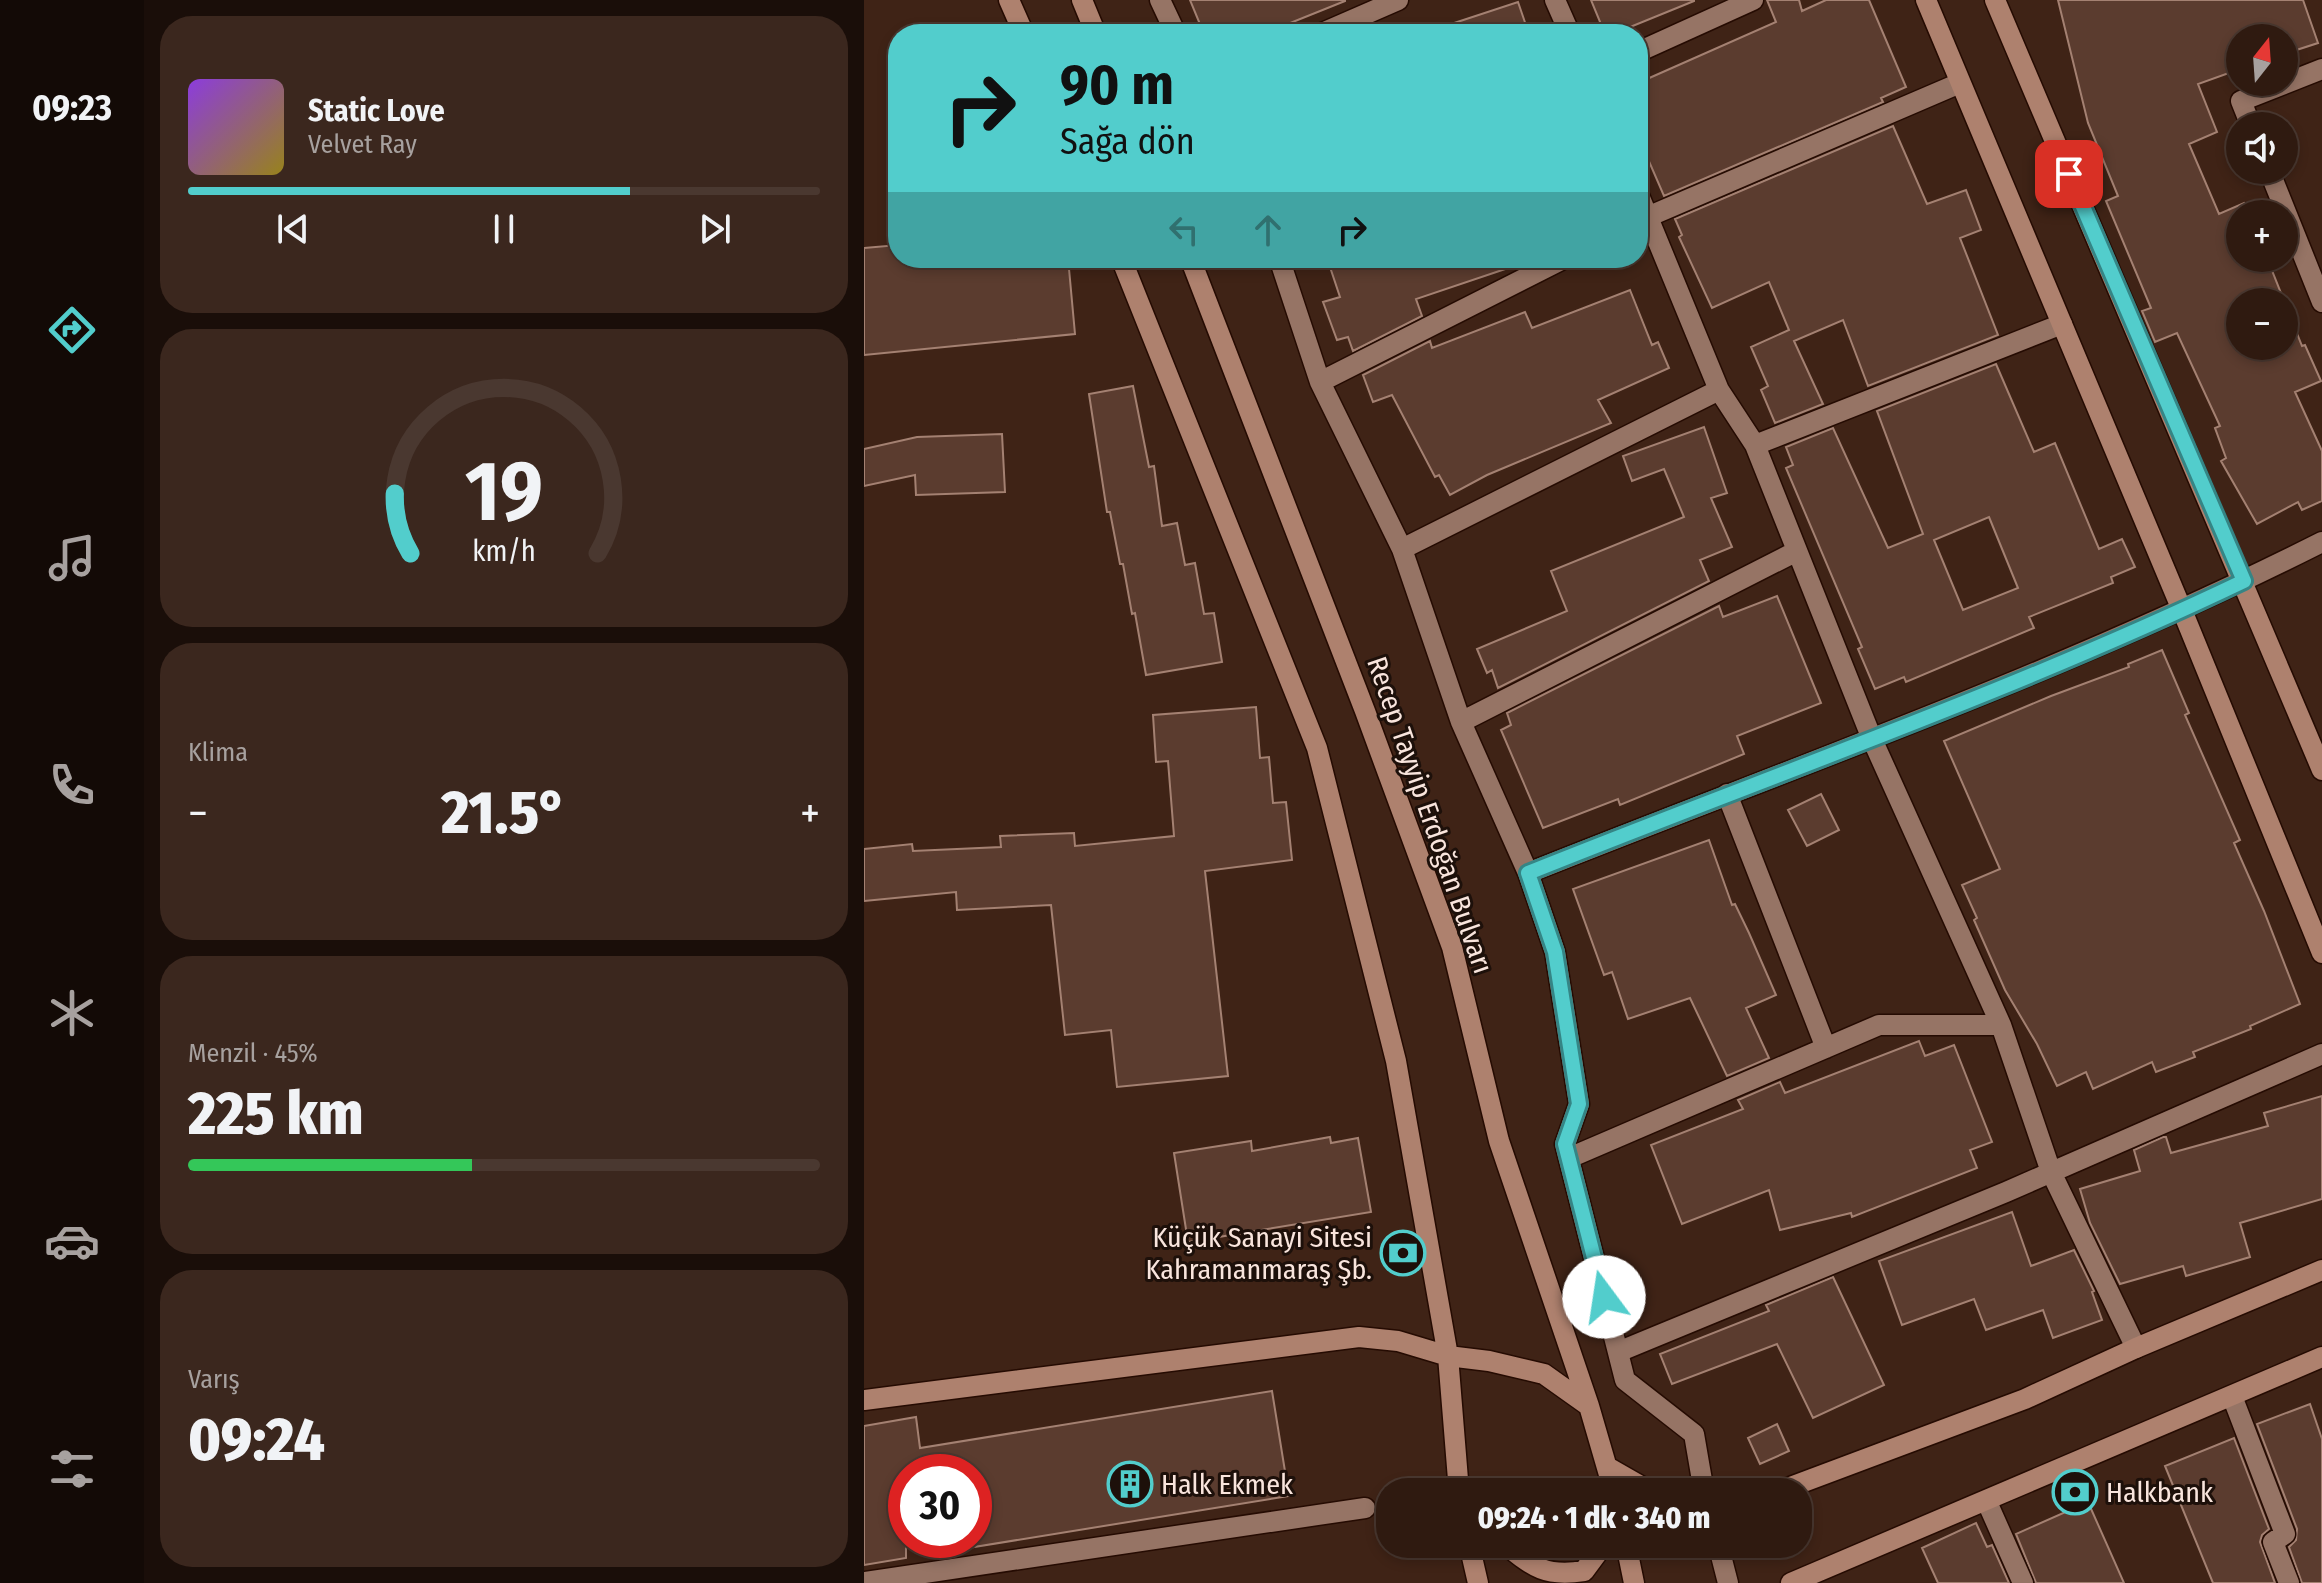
<!DOCTYPE html>
<html lang="tr">
<meta charset="utf-8">
<style>
:root{--surface:#2f1a10;--page:#3b271e;--text:#f1f3f6;--muted:#a7a19f;--line:#4a3830;--accent:#52cdcc}
body{margin:0;font-family:"Fira Sans Condensed",sans-serif;background:var(--page);color:var(--text);height:100vh;display:flex;flex-direction:column;font-size:30px;white-space:nowrap}
*{box-sizing:border-box;margin:0}
p{font-size:26px;color:var(--muted)}
.icon{flex:none;width:44px;height:44px;fill:none;stroke:currentColor;stroke-width:2;stroke-linecap:round;stroke-linejoin:round}
.map{position:relative;flex:1;overflow:hidden}
.drawer{display:flex;flex-direction:column;gap:16px;padding:16px;background:#1a0e09;width:720px}
.drawer>*{flex:none}
.banner{position:absolute;left:24px;top:24px;width:760px;height:244px;border-radius:32px;box-shadow:0 4px 12px #0003,0 0 0 2px var(--line);background:#52cdcc;color:#111;overflow:hidden}
.needle{width:52px;rotate:17deg}
.controls{position:absolute;left:1362px;top:24px;display:grid;gap:16px}
.controls a{display:grid;place-items:center;width:72px;height:72px;border-radius:50%;background:var(--surface);box-shadow:0 4px 12px #0003,0 0 0 2px var(--line);font-size:40px}
.speed{position:absolute;left:24px;top:1454px;display:flex;gap:16px;font-size:40px;font-weight:700;text-align:center}
.speed>*{display:grid;place-content:center;width:104px;height:104px;border-radius:50%;background:var(--surface);box-shadow:0 4px 12px #0003,0 0 0 2px var(--line);line-height:1}
.speed .limit{border:12px solid #d22;background:#fff;color:#111}
.pin{position:absolute;display:grid;place-items:center;width:68px;height:68px;color:#fff;margin:-34px;border-radius:16px;box-shadow:0 4px 12px #0006}
.me{position:absolute;width:88px;margin:-44px;rotate:346deg;stroke-linejoin:round;filter:drop-shadow(0 0 6px #0008)}
.turn{display:flex;align-items:center;gap:28px;height:168px;padding:0 40px;font-size:36px}
.turn .icon{width:104px;height:104px;stroke-width:2.5}
.turn b{display:block;font-size:56px;line-height:68px}
.lanes{display:flex;align-items:center;height:76px;padding:0 40px;background:#0003;justify-content:center;gap:40px;direction:ltr}
.lanes .off{opacity:.35}
.big{font-size:60px;font-weight:800;line-height:1.1}
.drawer .card{flex:1;display:flex;flex-direction:column;justify-content:center;gap:12px;min-width:0;padding:0 28px;border-radius:32px;background:var(--page)}
.drawer .dial{align-items:center;gap:0}
.dial svg{height:208px;overflow:visible;fill:none;stroke:var(--line);stroke-width:7;stroke-linecap:round;text-anchor:middle}
.dial text{fill:var(--text);stroke:none}
.song{display:flex;align-items:center;gap:24px}
.cover{width:96px;height:96px;border-radius:12px;background:linear-gradient(135deg,hsl(270 70% 55%),hsl(50 70% 35%))}
.played{height:8px;border-radius:4px;background:linear-gradient(90deg,var(--accent) 70%,var(--line) 70%)}
.keys{display:flex;justify-content:space-around;direction:ltr}
.heat{display:flex;justify-content:space-between;align-items:center;font-size:44px;direction:ltr}
.charge{height:12px;border-radius:6px;background:linear-gradient(90deg,#34c759 45%,var(--line) 0)}
.trip{position:absolute;left:512px;top:1478px;width:436px;height:80px;border-radius:32px;background:var(--surface);box-shadow:0 4px 12px #0003,0 0 0 2px var(--line);font-weight:800;line-height:80px;text-align:center}
main{display:flex;flex:1;min-height:0}
.tabs{display:flex;flex-direction:column;width:144px;justify-content:space-around;align-items:center;background:#130a06;color:var(--muted)}
.tabs .icon{width:56px;height:56px}
.tabs .on{color:var(--accent)}
.tabs b{font-size:36px;color:var(--text)}
.map>svg:first-child{display:block}
.building{fill:#5b3c2f;stroke:#a48172;stroke-width:2;fill-rule:evenodd}
.lines{fill:none;stroke-linecap:round;stroke-linejoin:round}
.street-casing{stroke:#250b02;stroke-width:23}
.secondary-casing{stroke:#250b02;stroke-width:23}
.street{stroke:#967465;stroke-width:20}
.secondary{stroke:#ae816e;stroke-width:20}
.route-casing{stroke:#358585;stroke-width:20}
.route{stroke:#52cdcc;stroke-width:14}
.labels{text-anchor:middle;dominant-baseline:central;stroke-width:6;stroke-linejoin:round;paint-order:stroke}
.street-label{font-size:28px;fill:#f9e5dd;stroke:#1d100a}
.poi-label{font-size:28px;fill:#f9e5dd;stroke:#1d100a;text-anchor:start}
</style>
<main>
<nav class="tabs">
<b>09:23</b>
<svg class="icon on" aria-label="directions" viewBox="0 0 24 24"><path d="M12 3l9 9-9 9-9-9zM9 14v-3h6M13 9l2 2-2 2"/></svg>
<svg class="icon" aria-label="music" viewBox="0 0 24 24"><path d="M9 18V5l10-2v13"/><circle cx="6" cy="18" r="3"/><circle cx="16" cy="16" r="3"/></svg>
<svg class="icon" aria-label="phone" viewBox="0 0 24 24"><path d="M5 4h4l2 5-3 2q2 4 5 5l2-3 5 2v4C11 20 4 13 5 4z"/></svg>
<svg class="icon" aria-label="climate" viewBox="0 0 24 24"><path d="M12 3v18M4 7l16 10M4 17L20 7"/></svg>
<svg class="icon" aria-label="car" viewBox="0 0 24 24"><path d="M5 17H2v-5l4-1 3-4h7l3 4 3 1v5h-3M9 17h6M6 11h13"/><circle cx="7" cy="17" r="2"/><circle cx="17" cy="17" r="2"/></svg>
<svg class="icon" aria-label="filters" viewBox="0 0 24 24"><path d="M4 7h16M4 17h16"/><circle cx="9" cy="7" r="2"/><circle cx="15" cy="17" r="2"/></svg>
</nav>
<section class="drawer">
<div class="card">
<div class="song"><i class="cover"></i><div><b>Static Love</b><p>Velvet Ray</p></div></div>
<div class="played"></div>
<div class="keys"><svg class="icon" aria-label="previous" viewBox="0 0 24 24"><path d="M18 5L8 12l10 7zM5 5v14"/></svg><svg class="icon" aria-label="pause" viewBox="0 0 24 24"><path d="M8 5v14M16 5v14"/></svg><svg class="icon" aria-label="next" viewBox="0 0 24 24"><path d="M6 5l10 7-10 7zM19 5v14"/></svg></div>
</div>
<div class="card dial"><svg viewBox="0 0 100 80">
<path d="M14 69A42 42 0 1 1 86 69"/>
<path d="M14 69A42 42 0 0 1 8 46" stroke="#52cdcc"/>
<text x="50" y="56" font-size="32" font-weight="700">19</text>
<text x="50" y="72" font-size="11">km/h</text>
</svg></div>
<div class="card"><p>Klima</p>
<div class="heat"><a>−</a><b class="big">21.5°</b><a>+</a></div>
</div>
<div class="card"><p>Menzil · 45%</p><b class="big">225 km</b><div class="charge"></div></div>
<div class="card"><p>Varış</p><b class="big">09:24</b></div>
</section>
<div class="map">
<svg width="1458" height="1583" viewBox="0 0 1458 1583">
<rect width="100%" height="100%" fill="#3f2316"/>
<path class="building" d="M326,0h155v1l-82,33h-59z
M727,0h103v1l-81,33h-8z
M903,0h32l3,11 24,-11h43l37,87 -25,11 2,4 -219,94 -26,-60v-53l138,-61z
M1194,0h245l15,43 -34,11v-16h-44v31l-42,15 19,48 -28,12 30,70 25,-11 4,11h-8v44h27l35,88 3,-1 16,36 -26,11 27,59v50l-20,9 -4,-8 -41,22 -36,-63 5,-3 -11,-30 5,-2 -43,-93 -22,9 -13,-31 9,-3 -45,-107 12,-5 -30,-73zM1376,302h44v44h-44z
M654,2l11,32h-92l-1,-5z
M1029,126l34,78 39,-14 15,40 -21,8 38,97 -130,51 -25,-66 -49,21 29,63 -48,19 -14,-33 7,-4 -17,-39 38,-17 -20,-48 -57,26 -33,-71 3,-2 -7,-16z
M34,245v13h170l7,76 -211,21v-107z
M463,258h195l1,5 -107,36 6,17 -69,35 -5,-14 -11,3 -14,-38 17,-5z
M766,290l22,55 6,-3 11,26 -71,32 13,23 -124,52 -37,20 -11,-20 -4,2 -43,-82 -19,7 -10,-27 67,-34 2,7 93,-36 7,16z
M1132,364l38,88 21,-9 44,106 23,-10 13,28 -24,10 2,6 -84,34 5,11 -128,54 -2,-5 -29,12 -17,-40 4,-2 -76,-179 7,-3 -7,-18 47,-19 55,120 35,-14 -46,-123zM1125,517l29,71 -55,22 -29,-70z
M269,386l16,81 5,-1 8,60 15,-3 8,42 10,-2 9,51 10,-1 8,49 -76,13 -11,-62 -3,1 -9,-50h-3l-10,-52h-3l-18,-118z
M840,427l23,66 -16,5 21,49 -32,13 9,21 -211,107 -6,-18 -5,3 -10,-24 90,-38 -16,-40 133,-54 -20,-48 -32,12 -9,-25z
M138,434l3,58 -89,3 -1,-20 -51,11v-37l53,-12z
M913,596l44,107 -84,33 7,18 -124,51 -2,-6 -75,29 -42,-98 10,-5 -4,-12 212,-107 4,11z
M1298,650l27,63 -4,2 55,125 -6,3 30,68 36,93 -50,22 1,3 -58,23 2,5 -39,15 -4,-10 -59,27 -7,-17 -29,14 -20,-42 -32,-54 -31,-70 3,-2 -15,-33 38,-16 -56,-128 107,-45 78,-29 -1,-3z
M392,707l4,51 9,-1 4,46 13,-1 6,58 -87,11 23,205 -111,11 -6,-57 -46,5 -14,-130 -94,5 -1,-18 -92,9v-52l48,-5 1,7 88,-4 -1,-11 74,-3 1,13 99,-10 -6,-75 -12,1 -3,-47z
M957,794l18,36 -32,16 -19,-36z
M845,840l23,65 3,-1 14,29 27,62 -30,13 23,50 -42,18 -37,-78 -62,21 -16,-47 -8,3 -31,-86z
M1055,1041l6,15 29,-11 38,97 -22,8 7,18 -125,49 -1,-4 -71,17 -11,-40 -87,34 -31,-79 92,-36 -5,-9 42,-18 5,11z
M1458,1096v103l-82,24 10,34 -64,19 -3,-10 -63,18 -30,-61 -10,-34 60,-18 -6,-21 29,-13h3l5,16 97,-27 -4,-13z
M466,1137l1,6 27,-5 13,74 -183,30 -14,-89 77,-12 1,10z
M1148,1212l19,54 43,-16 20,41 -2,1 10,28 -49,18 -10,-28 -57,20 -12,-31 -72,26 -23,-64z
M969,1277l51,108 -71,33 -36,-74 -105,40 -12,-30 109,-43 -3,-6z
M408,1391l17,105 -315,51v-75h-68v86l-42,7v-139l52,-9 4,31z
M1446,1404l12,35v144h-20l-13,-36 7,-7 1,-11 -40,-105z
M913,1424l12,27 -29,13 -12,-26z
M1370,1438l35,91 -7,6 -2,7 15,41h-62l-48,-117z
M1224,1502l36,81h-88l-20,-49z
M1112,1523l11,24 5,-2 17,38h-71l-16,-35z"/>
<g class="lines">
<g class="street-casing">
<path id="street" d="M296,0l16,34
M691,0l15,34
M456,34l78,-34
M774,52l115,-52
M1387,126l-10,-25 81,-32
M1405,170l53,132
M774,193l81,197 36,55 117,294 129,286 50,147 85,176
M774,221l322,-138
M415,258l41,124 82,167 59,173 67,151 27,79 24,152 -14,40 60,236 69,54 10,58
M456,382l245,-124
M891,445l307,-121
M538,549l317,-159
M597,722l336,-171
M863,794l99,254
M664,873c266,-106 538,-202 794,-331
M705,1158l310,-133h122
M754,1352l388,-160 316,-138
M1368,1396l53,138 -12,8 16,41
M1123,1502l36,81
M854,1544l10,39
M0,1582l501,-74"/>
</g>
<g class="secondary-casing">
<path id="secondary" d="M145,0l15,34
M218,0l14,34
M1062,0l256,610 140,343
M1131,0l327,770
M257,258l196,490 79,313 52,295 11,136
M326,258l175,453 87,236 47,194 90,265 25,86
M0,1400l495,-63 39,4 50,15 41,5 55,13 45,32
M745,1468l42,24
M913,1492l248,-93 111,-51 186,-78
M605,1544l9,39
M641,1544c29,24 41,33 79,27l20,-27
M762,1544l8,39
M927,1583l531,-226"/>
</g>
<use href="#street" class="street"/>
<use href="#secondary" class="secondary"/>
</g>
<g class="lines">
<g class="route-casing">
<path id="route" d="M740,1297l-39,-153 14,-40 -24,-152 -27,-79c239,-96 484,-181 716,-292l-175,-407"/>
</g>
<use href="#route" class="route"/>
</g>
<defs>
<g id="bank-ring" transform="scale(2.3)"><circle r="9.5" fill="#1d100a" stroke="#52cdcc" stroke-width="1.5"/><path d="M-6-4H6V4H-6ZM0-2.3a2.3 2.3 0 1 0 0 4.6a2.3 2.3 0 1 0 0-4.6Z" fill="#52cdcc"/></g>
<g id="building-ring" transform="scale(2.3)"><circle r="9.5" fill="#1d100a" stroke="#52cdcc" stroke-width="1.5"/><path d="M-4-6H4V6H1V3H-1V6H-4ZM-2.5-4.3h1.7v1.8h-1.7ZM.8-4.3h1.7v1.8H.8ZM-2.5-1h1.7V.8h-1.7ZM.8-1h1.7V.8H.8Z" fill="#52cdcc"/></g>
</defs>
<g fill-rule="evenodd">
<use href="#bank-ring" x="539" y="1253"/>
<use href="#building-ring" x="266" y="1484"/>
<use href="#bank-ring" x="1211" y="1492"/>
</g>
<g class="labels">
<g class="street-label">
<text transform="translate(566 815) rotate(71)">Recep Tayyip Erdoğan Bulvarı</text>
</g>
<g class="poi-label">
<text x="508" y="1237" text-anchor="end">Küçük Sanayi Sitesi<tspan x="508" dy="32">Kahramanmaraş Şb.</tspan></text>
<text x="297" y="1484">Halk Ekmek</text>
<text x="1242" y="1492">Halkbank</text>
</g>
</g>
</svg>
<div class="controls">
<a><svg class="needle" viewBox="-14 -14 28 28"><path d="M0-13l5 13h-10z" fill="#e53935"/><path d="M0 13l5-13h-10z" fill="#a7a19f"/></svg></a>
<a><svg class="icon" aria-label="sound" viewBox="0 0 24 24"><path d="M4 9h4l5-4v14l-5-4H4zM17 9q2 3 0 6"/></svg></a>
<a>+</a>
<a>−</a>
</div>
<div class="speed"><div class="limit">30</div></div>
<div class="pin" style="left:1205px;top:174px;background:#d93025"><svg class="icon" aria-label="arrive" viewBox="0 0 24 24"><path d="M6 21V4h12l-3 4 3 4H6"/></svg></div>
<svg class="me" style="left:740px;top:1297px" viewBox="-20 -20 40 40"><circle r="19" fill="#fff"/><path d="M0-13L10 11 0 6-10 11z" fill="#52cdcc"/></svg>
<div class="trip">09:24 · 1 dk · 340 m</div>
<div class="banner">
<div class="turn"><svg class="icon" aria-label="right" viewBox="0 0 24 24"><path d="M7 20v-9h11M14 6l5 5-5 5"/></svg><div><b>90 m</b>Sağa dön</div></div>
<div class="lanes"><svg class="icon off" aria-label="left" viewBox="0 0 24 24"><path d="M17 20v-9H6M10 6l-5 5 5 5"/></svg><svg class="icon off" aria-label="ahead" viewBox="0 0 24 24"><path d="M12 20V5M6 11l6-6 6 6"/></svg><svg class="icon" aria-label="right" viewBox="0 0 24 24"><path d="M7 20v-9h11M14 6l5 5-5 5"/></svg></div>
</div>
</div>
</main>
